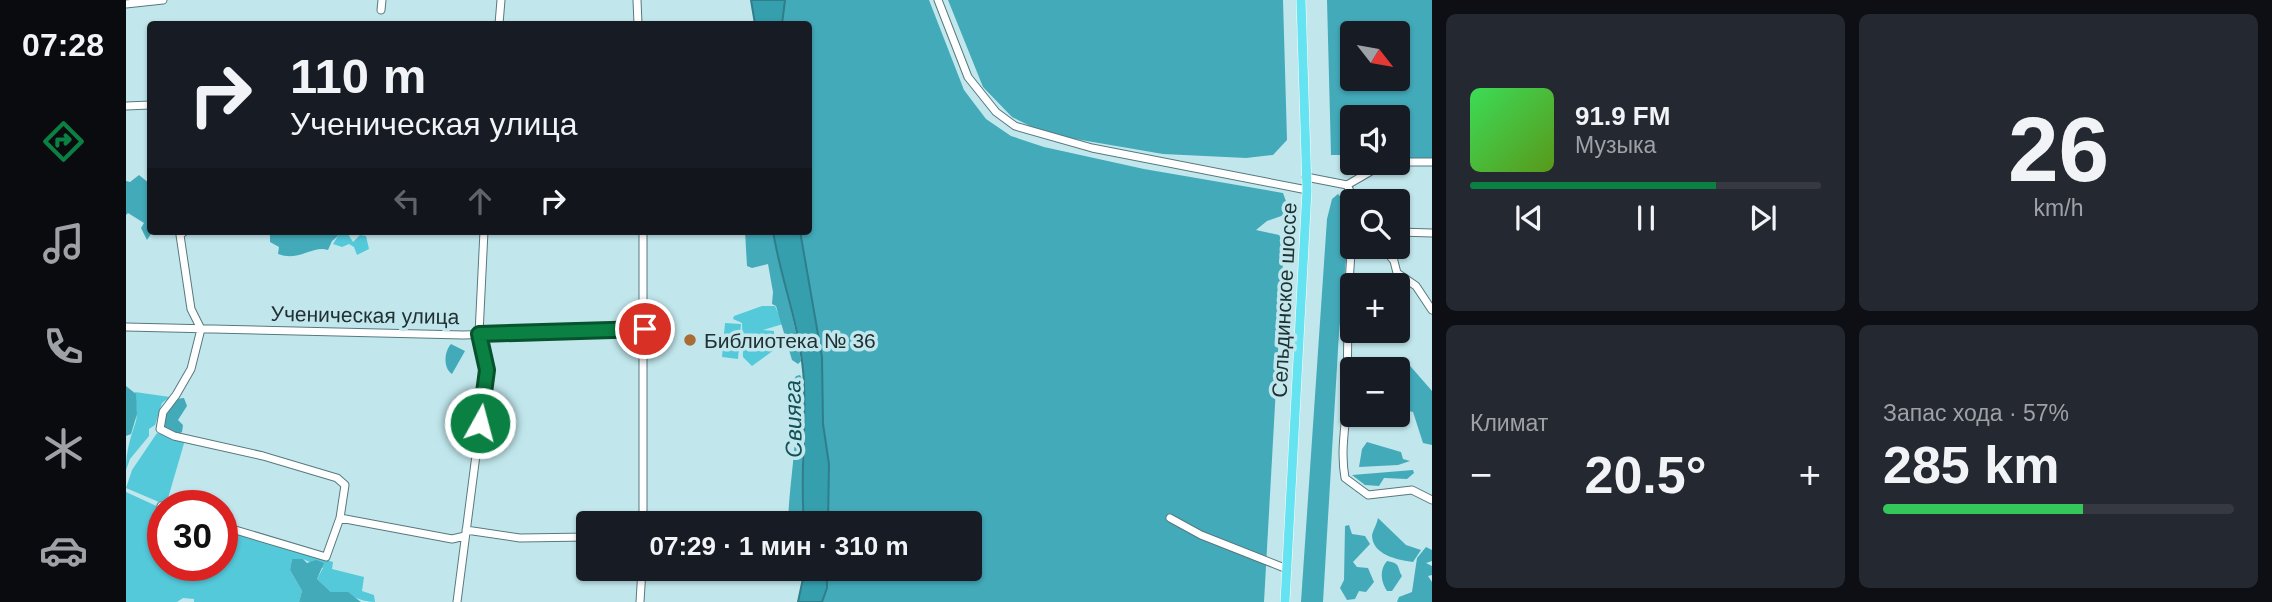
<!DOCTYPE html>
<html lang="ru">
<meta charset="utf-8">
<style>
:root{--surface:#171b24;--page:#242831;--text:#f1f3f6;--muted:#9ea1a6;--line:#363941;--accent:#0b8043}
body{margin:0;font-family:Arial,sans-serif;background:var(--page);color:var(--text);height:100vh;display:flex;flex-direction:column;font-size:26px;white-space:nowrap}
*{box-sizing:border-box;margin:0}
p{font-size:23px;color:var(--muted)}
.icon{flex:none;width:38px;height:38px;fill:none;stroke:currentColor;stroke-width:2;stroke-linecap:round;stroke-linejoin:round}
.map{position:relative;flex:1;overflow:hidden}
.drawer{display:flex;flex-direction:column;gap:14px;padding:14px;background:#0d0f14;width:840px}
.drawer>*{flex:none}
.hud{position:absolute;left:21px;top:21px;width:665px;height:214px;border-radius:7px;box-shadow:0 2px 5px #0004;background:#171b24;color:var(--text);overflow:hidden}
.needle{width:46px;rotate:121deg}
.buttons{position:absolute;left:1214px;top:21px;display:grid;gap:14px}
.buttons a{display:grid;place-items:center;width:70px;height:70px;border-radius:7px;background:var(--surface);box-shadow:0 2px 5px #0004;font-size:35px}
.speed{position:absolute;left:21px;top:490px;display:flex;gap:14px;font-size:35px;font-weight:700;text-align:center}
.speed>*{display:grid;place-content:center;width:91px;height:91px;border-radius:50%;background:var(--surface);box-shadow:0 2px 5px #0004;line-height:1}
.speed .limit{border:10px solid #d22;background:#fff;color:#111}
.pin{position:absolute;display:grid;place-items:center;width:60px;height:60px;color:#fff;margin:-30px;border:4px solid #fff;border-radius:50%;box-shadow:0 2px 7px #0007}
.me{position:absolute;width:77px;margin:-38px;rotate:7deg;stroke-linejoin:round;filter:drop-shadow(0 0 5px #0008)}
.turn{display:flex;align-items:center;gap:24px;height:147px;padding:0 28px;font-size:32px}
.turn .icon{width:91px;height:91px;stroke-width:2.5}
.turn b{display:block;font-size:49px;line-height:60px}
.lanes{display:flex;align-items:center;height:66px;padding:0 28px;background:#0003;justify-content:center;gap:35px;direction:ltr}
.lanes .off{opacity:.35}
.big{font-size:52px;font-weight:800;line-height:1.1}
.drawer .widget{flex:1;display:flex;flex-direction:column;justify-content:center;gap:10px;min-width:0;padding:0 24px;border-radius:10px;background:var(--page)}
.drawer .dial{align-items:center;gap:0}
.dial b{font-size:91px;line-height:1}
.song{display:flex;align-items:center;gap:21px}
.cover{width:84px;height:84px;border-radius:10px;background:linear-gradient(135deg,hsl(130 70% 55%),hsl(90 70% 35%))}
.played{height:7px;border-radius:4px;background:linear-gradient(90deg,var(--accent) 70%,var(--line) 70%)}
.keys{display:flex;justify-content:space-around;direction:ltr}
.heat{display:flex;justify-content:space-between;align-items:center;font-size:38px;direction:ltr}
.charge{height:10px;border-radius:5px;background:linear-gradient(90deg,#34c759 57%,var(--line) 0)}
.drawer .tiles{flex:1;display:grid;gap:14px;grid-template-columns:repeat(2,1fr)}
.trip{position:absolute;left:450px;top:511px;width:406px;height:70px;border-radius:7px;background:var(--surface);box-shadow:0 2px 5px #0004;font-weight:800;line-height:70px;text-align:center}
main{display:flex;flex:1;min-height:0}
.dock{display:flex;flex-direction:column;width:126px;justify-content:space-around;align-items:center;background:#090b0e;color:var(--muted)}
.dock .icon{width:49px;height:49px}
.dock .active{color:var(--accent)}
.dock b{font-size:32px;color:var(--text)}
.map>svg:first-child{display:block}
.green{fill:#54c9da}
.forest{fill:#43aaba;fill-rule:evenodd}
.water{fill:#359fae;stroke:#2f7e89;stroke-width:2}
.lines{fill:none;stroke-linecap:round;stroke-linejoin:round}
.minor-casing{stroke:#56797f;stroke-width:9}
.major-casing{stroke:#fff;stroke-width:10}
.minor{stroke:#fff;stroke-width:7}
.major{stroke:#66e3f1;stroke-width:9}
.route-casing{stroke:#07532c;stroke-width:18}
.route{stroke:#0b8043;stroke-width:12}
.poi-dot{fill:#ab6b34;stroke:#c1e7ed;stroke-width:2.5}
.labels{text-anchor:middle;dominant-baseline:central;stroke-width:7;stroke-linejoin:round;paint-order:stroke}
.street-label{font-size:21px;fill:#213032;stroke:#c1e7ed}
.poi-label{font-size:21px;fill:#213032;stroke:#c1e7ed;text-anchor:start}
.water-label{font-size:23px;font-style:italic;fill:#134f57;stroke:#c1e7ed}
</style>
<main>
<nav class="dock">
<b>07:28</b>
<svg class="icon active" aria-label="directions" viewBox="0 0 24 24"><path d="M12 3l9 9-9 9-9-9zM9 14v-3h6M13 9l2 2-2 2"/></svg>
<svg class="icon" aria-label="music" viewBox="0 0 24 24"><path d="M9 18V5l10-2v13"/><circle cx="6" cy="18" r="3"/><circle cx="16" cy="16" r="3"/></svg>
<svg class="icon" aria-label="phone" viewBox="0 0 24 24"><path d="M5 4h4l2 5-3 2q2 4 5 5l2-3 5 2v4C11 20 4 13 5 4z"/></svg>
<svg class="icon" aria-label="climate" viewBox="0 0 24 24"><path d="M12 3v18M4 7l16 10M4 17L20 7"/></svg>
<svg class="icon" aria-label="car" viewBox="0 0 24 24"><path d="M5 17H2v-5l4-1 3-4h7l3 4 3 1v5h-3M9 17h6M6 11h13"/><circle cx="7" cy="17" r="2"/><circle cx="17" cy="17" r="2"/></svg>
</nav>
<div class="map">
<svg width="1306" height="602" viewBox="0 0 1306 602">
<rect width="100%" height="100%" fill="#c1e7ed"/>
<path class="green" d="M210,231h10l7,11 7,-7 6,1 3,13 -12,6 -3,-8 -5,-3 -7,3 -9,-3 5,-8z
M636,306h13l8,18 -20,6 11,1v19l-22,16 -9,-9 -1,-34 -9,-4 1,-3z
M599,323l16,1 -3,35 -16,-2z
M9,392l35,5 -8,6 -7,22 -6,4v7l-19,23 -4,11c0,-19 4,-31 10,-49 2,-8 -1,-21 -1,-29z
M31,433l28,7 -19,65 -40,-17 6,-18z
M0,492l37,17v56h59v-40l111,37 -1,7 32,8 -2,14 12,4 1,7c-17,0 -26,-10 -44,-10l-14,-13 6,-11 -20,-9h-11l-2,11 12,21 -3,11h-105v-3l-11,-1 -6,4h-51z"/>
<path class="forest" d="M659,0h144l35,90 22,29 25,17 33,11 100,22 139,24 4,11 -3,11 -17,6 -11,9 23,5 5,9 -20,358h-442l5,-14v-19h143v-46h-142l1,-59 -6,-40 -1,-67 -22,-126h8v-207h-26z
M822,0h335l4,140 -14,15 -27,3 -83,-4 -117,-20 -34,-17 -29,-30z
M1201,0h105v159l-34,-1v-41h-45v38h-22zM1227,33h45v46h-45z
M13,175l11,9 3,47 -6,9 -6,-12 3,-5 -16,-10 -2,2v-34l4,1z
M1212,194l6,7 5,27 -10,105 -16,269h-22l26,-383 5,-20z
M144,231h65l3,5 -6,5 -4,9c-16,-5 -28,12 -50,4l1,-7 -9,-5z
M619,231h28c7,44 22,86 28,130l-3,3 -6,-4 -16,-54 -4,-2 1,-12 -5,-28 -16,4 -5,-2z
M325,344l14,7 -13,23c-9,-6 -8,-22 -1,-30z
M1270,358l9,2 27,31v54l-9,-2 -10,-31 -15,-3v-40h-10l1,-6z
M674,375l4,7c-1,47 -4,95 0,141h-16c1,-39 10,-81 7,-121 -1,-10 -5,-17 1,-26z
M0,386l10,8 1,20 -6,20 -5,2z
M58,398l3,8 -9,14 5,5 -1,7 -5,3 -14,-6 2,-13 10,-17z
M1241,442l34,10 2,7 7,2 -12,4 -39,2 3,-18z
M1287,470l1,3 -7,6 -23,-1 -5,8 -14,-1 -13,-10z
M1252,518l28,27 15,5 -8,12c-15,-2 -41,-7 -41,-27 1,-5 5,-11 6,-17z
M1223,525l3,9 13,2 5,8 -17,18 4,5 11,1 6,14 -8,10 -7,-1 -4,8 -8,1 -7,-12 4,-8 1,-54z
M1300,547l6,3v11l-6,2 6,3v9l-4,1 4,6v20h-35l2,-5 13,-5 5,-34z
M166,559h11l4,4 9,-3 8,3 -7,16 14,13h17l13,10h-62l3,-11 -12,-21z
M1261,561c14,2 10,7 15,15l-10,15h-5c-6,-9 -8,-21 0,-30z"/>
<path class="water" d="M625,0h34l-3,24h-27z
M647,231h27l22,126 1,67 6,40 -1,59h-24c-4,-46 2,-92 0,-139 -2,-53 -23,-102 -31,-153z
M679,569h22v19l-5,14h-24z"/>
<g class="lines">
<g class="minor-casing">
<path id="minor" d="M511,0l1,24
M812,0l30,77 28,35 19,14 77,22 215,42
M0,4l37,-4
M255,10l1,-10
M373,24l2,-24
M0,106l24,-1
M1272,162h34
M1180,177l41,8 38,-22
M1221,185l8,16
M59,231l-5,4 11,74 10,20 -10,40 -15,26 -13,17 -3,17 14,7 89,20 74,22 8,7 -5,33 -14,39 -104,-31
M1227,231c-6,56 -5,110 -6,167 -1,27 -7,52 -2,80l23,17 44,-5 20,10
M1272,232l34,1
M1257,247l11,14 3,12 19,13 16,24
M0,327l337,8 182,-6
M35,506l2,1
M214,518l112,21 13,-3
M1044,518l31,17 86,34
M517,523v-292
M340,530l54,8 68,-1
M331,602l30,-232 -8,-36 5,-103
M514,602l2,-33"/>
</g>
<g class="major-casing">
<path id="major" d="M1159,602l22,-412 -6,-190"/>
</g>
<use href="#minor" class="minor"/>
<use href="#major" class="major"/>
</g>
<g class="lines">
<g class="route-casing">
<path id="route" d="M354,423l7,-53 -8,-36 166,-5"/>
</g>
<use href="#route" class="route"/>
</g>
<circle class="poi-dot" cx="564" cy="340" r="7"/>
<g class="labels">
<g class="street-label">
<text transform="translate(1158 300) rotate(-87)">Сельдинское шоссе</text>
<text transform="translate(239 315) rotate(1)">Ученическая улица</text>
</g>
<g class="poi-label">
<text x="578" y="340">Библиотека № 36</text>
</g>
<g class="water-label">
<text transform="translate(667 419) rotate(-91)">Свияга</text>
</g>
</g>
</svg>
<div class="buttons">
<a><svg class="needle" viewBox="-14 -14 28 28"><path d="M0-13l5 13h-10z" fill="#e53935"/><path d="M0 13l5-13h-10z" fill="#9ea1a6"/></svg></a>
<a><svg class="icon" aria-label="sound" viewBox="0 0 24 24"><path d="M4 9h4l5-4v14l-5-4H4zM17 9q2 3 0 6"/></svg></a>
<a><svg class="icon" aria-label="search" viewBox="0 0 24 24"><circle cx="10" cy="10" r="6"/><path d="M15 15l6 6"/></svg></a>
<a>+</a>
<a>−</a>
</div>
<div class="speed"><div class="limit">30</div></div>
<div class="pin" style="left:519px;top:329px;background:#d93025"><svg class="icon" aria-label="arrive" viewBox="0 0 24 24"><path d="M6 21V4h12l-3 4 3 4H6"/></svg></div>
<svg class="me" style="left:354px;top:423px" viewBox="-20 -20 40 40"><circle r="17" fill="#0b8043" stroke="#fff" stroke-width="3"/><path d="M0-11L8 9 0 5-8 9z" fill="#fff"/></svg>
<div class="trip">07:29 · 1 мин · 310 m</div>
<div class="hud">
<div class="turn"><svg class="icon" aria-label="right" viewBox="0 0 24 24"><path d="M7 20v-9h11M14 6l5 5-5 5"/></svg><div><b>110 m</b>Ученическая улица</div></div>
<div class="lanes"><svg class="icon off" aria-label="left" viewBox="0 0 24 24"><path d="M17 20v-9H6M10 6l-5 5 5 5"/></svg><svg class="icon off" aria-label="ahead" viewBox="0 0 24 24"><path d="M12 20V5M6 11l6-6 6 6"/></svg><svg class="icon" aria-label="right" viewBox="0 0 24 24"><path d="M7 20v-9h11M14 6l5 5-5 5"/></svg></div>
</div>
</div>
<section class="drawer">
<div class="tiles">
<div class="widget">
<div class="song"><i class="cover"></i><div><b>91.9 FM</b><p>Музыка</p></div></div>
<div class="played"></div>
<div class="keys"><svg class="icon" aria-label="previous" viewBox="0 0 24 24"><path d="M18 5L8 12l10 7zM5 5v14"/></svg><svg class="icon" aria-label="pause" viewBox="0 0 24 24"><path d="M8 5v14M16 5v14"/></svg><svg class="icon" aria-label="next" viewBox="0 0 24 24"><path d="M6 5l10 7-10 7zM19 5v14"/></svg></div>
</div>
<div class="widget dial"><b>26</b><p>km/h</p></div>
<div class="widget"><p>Климат</p>
<div class="heat"><a>−</a><b class="big">20.5°</b><a>+</a></div>
</div>
<div class="widget"><p>Запас хода · 57%</p><b class="big">285 km</b><div class="charge"></div></div>
</div>
</section>
</main>
